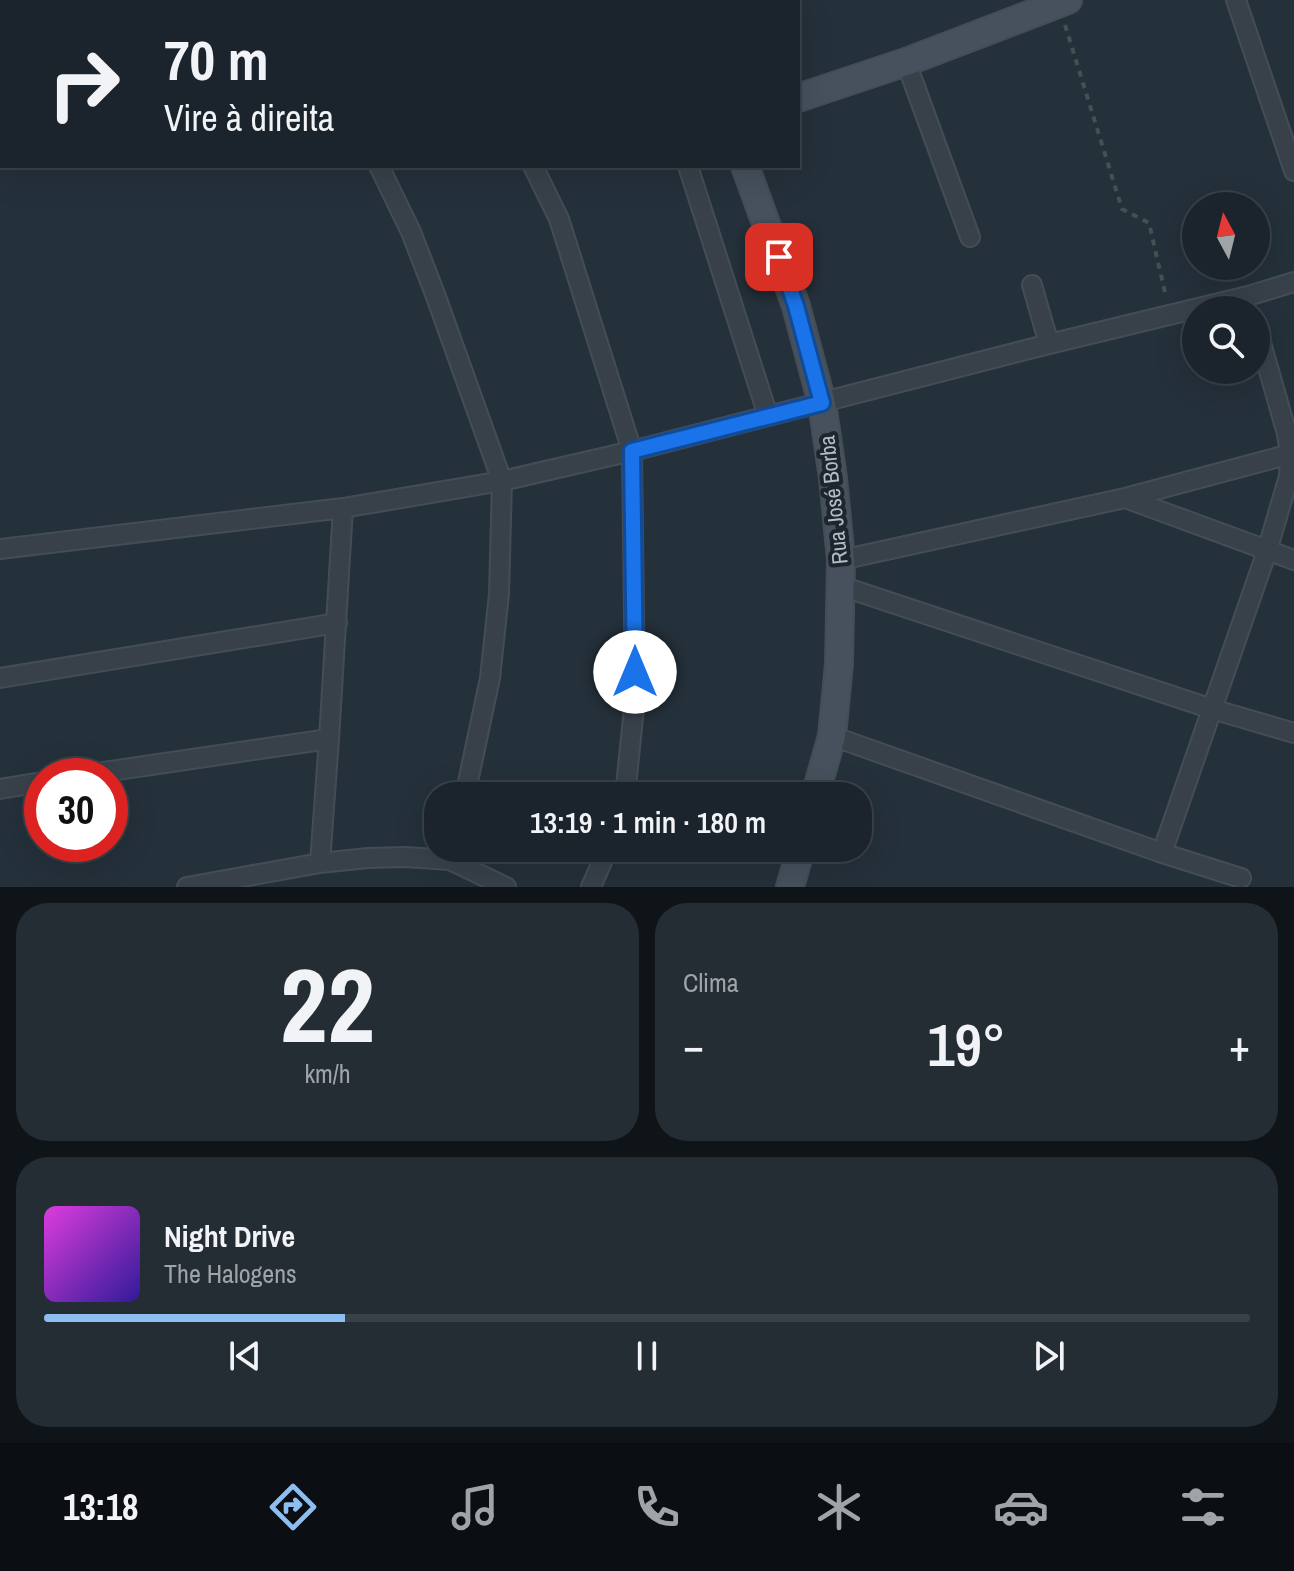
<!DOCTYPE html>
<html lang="pt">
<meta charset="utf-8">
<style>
:root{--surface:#1b242c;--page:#242c34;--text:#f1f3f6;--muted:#a0a4a9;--line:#394148;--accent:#8ebef0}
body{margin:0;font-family:"Archivo Narrow",sans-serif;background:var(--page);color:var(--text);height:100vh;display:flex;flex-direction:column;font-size:30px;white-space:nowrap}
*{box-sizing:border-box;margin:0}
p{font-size:26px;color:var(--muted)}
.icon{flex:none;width:44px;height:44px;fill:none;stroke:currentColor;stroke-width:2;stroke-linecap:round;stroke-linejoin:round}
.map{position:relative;height:887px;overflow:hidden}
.side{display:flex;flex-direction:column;gap:16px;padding:16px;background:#0f1418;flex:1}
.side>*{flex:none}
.guide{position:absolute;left:0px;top:0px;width:800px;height:168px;box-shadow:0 8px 32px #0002,0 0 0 2px var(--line);background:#1b242c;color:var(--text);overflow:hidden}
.needle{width:52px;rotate:353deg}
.controls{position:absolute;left:1182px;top:192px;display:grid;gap:16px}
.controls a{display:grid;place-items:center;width:88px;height:88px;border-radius:50%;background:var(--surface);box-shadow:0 8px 32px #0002,0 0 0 2px var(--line);font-size:40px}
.speed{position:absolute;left:24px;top:758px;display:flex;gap:16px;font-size:40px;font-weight:700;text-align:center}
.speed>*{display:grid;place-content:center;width:104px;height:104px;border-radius:50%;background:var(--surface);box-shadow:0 8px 32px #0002,0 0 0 2px var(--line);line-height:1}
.speed .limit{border:12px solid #d22;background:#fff;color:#111}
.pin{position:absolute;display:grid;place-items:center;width:68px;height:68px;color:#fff;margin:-34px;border-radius:16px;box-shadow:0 4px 12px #0006}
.me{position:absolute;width:88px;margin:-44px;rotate:0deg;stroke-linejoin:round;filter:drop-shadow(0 0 6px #0008)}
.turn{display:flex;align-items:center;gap:28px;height:168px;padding:0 32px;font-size:36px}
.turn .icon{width:104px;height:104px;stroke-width:2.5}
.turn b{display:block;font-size:56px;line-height:68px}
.big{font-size:60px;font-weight:600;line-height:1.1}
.side .card{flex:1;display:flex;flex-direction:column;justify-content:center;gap:12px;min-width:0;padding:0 28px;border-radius:32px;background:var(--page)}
.side .dial{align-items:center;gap:0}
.dial b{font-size:104px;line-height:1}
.song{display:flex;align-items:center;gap:24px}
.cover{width:96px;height:96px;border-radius:12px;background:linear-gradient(135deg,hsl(300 70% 55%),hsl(250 70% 35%))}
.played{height:8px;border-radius:4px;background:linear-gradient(90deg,var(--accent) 25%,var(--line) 25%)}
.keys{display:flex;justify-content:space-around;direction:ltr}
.heat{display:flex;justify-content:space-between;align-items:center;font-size:44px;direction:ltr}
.side .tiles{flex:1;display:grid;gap:16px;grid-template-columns:1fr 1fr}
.card:last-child{grid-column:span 2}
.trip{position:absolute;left:424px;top:782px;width:448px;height:80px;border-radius:32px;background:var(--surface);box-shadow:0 8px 32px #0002,0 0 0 2px var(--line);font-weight:600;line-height:80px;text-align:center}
.tabs{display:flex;height:128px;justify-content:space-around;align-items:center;background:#0b0e12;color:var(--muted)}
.tabs .icon{width:56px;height:56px}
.tabs .selected{color:var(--accent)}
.tabs b{font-size:36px;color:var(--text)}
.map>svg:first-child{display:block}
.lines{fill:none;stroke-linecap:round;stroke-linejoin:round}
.street-casing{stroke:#444d56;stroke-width:22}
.secondary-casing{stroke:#444d56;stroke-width:30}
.path{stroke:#3f5352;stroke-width:4;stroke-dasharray:6 6;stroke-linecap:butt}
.street{stroke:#38414a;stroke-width:18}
.secondary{stroke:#46515d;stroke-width:26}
.route-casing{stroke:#114b97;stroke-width:20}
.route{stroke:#1a73e8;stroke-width:14}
.labels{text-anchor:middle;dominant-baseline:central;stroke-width:8;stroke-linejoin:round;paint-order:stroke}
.street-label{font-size:22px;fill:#b3bcc6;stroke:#1d262f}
</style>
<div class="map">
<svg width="1294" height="887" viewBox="0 0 1294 887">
<rect width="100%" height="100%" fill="#24303a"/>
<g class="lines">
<g class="street-casing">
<path id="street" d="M82,0l2,2
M286,0l1,2
M618,0l1,2
M1236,0l58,171
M442,2l3,-2
M778,2l6,-2
M906,62l64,175
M0,139l2,3
M379,166l32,66 24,62 67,187 -3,113 -9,84 -25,118
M533,166l26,53 73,232 3,247 -10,98
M688,166l80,250
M1032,285l17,59
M1125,498l169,62
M0,549l343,-41 159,-27 130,-30 417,-107 199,-48 46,-14
M841,560l284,-62 169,-45
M841,586l371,123 82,24
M0,678l337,-55
M832,736l330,117 79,25
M76,776l253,-37 14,-231
M0,789l42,-7
M1162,853l105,-302 22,-75 1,-22 -3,-20 -31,-109
M320,863l9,-124
M187,887l133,-24 48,-5 37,-1 45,3 56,27
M591,887l17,-39"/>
</g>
<g class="secondary-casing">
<path id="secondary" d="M674,0l1,2
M798,98l108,-36 162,-62
M745,166l51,140 26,97 11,75 8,82 -2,104 -7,72 -17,60
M790,887l11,-39"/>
</g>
<path class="path" d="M1065,25l57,184 27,14 17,74"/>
<use href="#street" class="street"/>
<use href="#secondary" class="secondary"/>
</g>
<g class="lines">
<g class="route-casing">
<path id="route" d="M635,672l-3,-221 190,-48 -26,-97 -17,-49"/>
</g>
<use href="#route" class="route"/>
</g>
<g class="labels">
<g class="street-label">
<text transform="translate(833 500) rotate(-96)">Rua José Borba</text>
</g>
</g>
</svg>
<div class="controls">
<a><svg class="needle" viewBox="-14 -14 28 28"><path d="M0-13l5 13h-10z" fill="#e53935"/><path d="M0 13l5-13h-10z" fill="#a0a4a9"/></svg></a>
<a><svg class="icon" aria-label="search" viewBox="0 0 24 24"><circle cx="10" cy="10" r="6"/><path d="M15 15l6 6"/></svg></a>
</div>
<div class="speed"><div class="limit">30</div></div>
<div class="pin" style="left:779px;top:257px;background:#d93025"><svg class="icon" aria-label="arrive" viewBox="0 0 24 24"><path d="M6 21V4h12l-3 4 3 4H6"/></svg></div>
<svg class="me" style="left:635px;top:672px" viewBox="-20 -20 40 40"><circle r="19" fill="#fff"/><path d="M0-13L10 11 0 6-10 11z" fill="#1a73e8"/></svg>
<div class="trip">13:19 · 1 min · 180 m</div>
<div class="guide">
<div class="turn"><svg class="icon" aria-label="right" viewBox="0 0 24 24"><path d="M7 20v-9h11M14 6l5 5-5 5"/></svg><div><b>70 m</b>Vire à direita</div></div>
</div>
</div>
<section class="side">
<div class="tiles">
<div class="card dial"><b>22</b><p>km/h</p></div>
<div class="card"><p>Clima</p>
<div class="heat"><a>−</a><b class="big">19°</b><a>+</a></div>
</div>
<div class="card">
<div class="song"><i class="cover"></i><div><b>Night Drive</b><p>The Halogens</p></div></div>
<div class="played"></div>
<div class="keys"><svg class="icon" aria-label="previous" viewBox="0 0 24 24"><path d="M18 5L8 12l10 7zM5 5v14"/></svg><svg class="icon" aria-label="pause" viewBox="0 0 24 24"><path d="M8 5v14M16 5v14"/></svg><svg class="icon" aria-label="next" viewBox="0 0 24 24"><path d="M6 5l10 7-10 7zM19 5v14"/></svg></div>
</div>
</div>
</section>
<nav class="tabs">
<b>13:18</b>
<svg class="icon selected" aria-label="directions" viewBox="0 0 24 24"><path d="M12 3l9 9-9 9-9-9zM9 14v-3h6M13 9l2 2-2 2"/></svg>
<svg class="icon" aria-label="music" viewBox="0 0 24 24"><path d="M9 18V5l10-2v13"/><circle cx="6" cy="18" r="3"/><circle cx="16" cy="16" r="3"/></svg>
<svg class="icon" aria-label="phone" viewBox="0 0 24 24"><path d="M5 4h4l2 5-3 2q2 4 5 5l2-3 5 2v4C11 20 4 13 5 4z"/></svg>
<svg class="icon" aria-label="climate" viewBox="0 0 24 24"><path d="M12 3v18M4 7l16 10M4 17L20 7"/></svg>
<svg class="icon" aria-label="car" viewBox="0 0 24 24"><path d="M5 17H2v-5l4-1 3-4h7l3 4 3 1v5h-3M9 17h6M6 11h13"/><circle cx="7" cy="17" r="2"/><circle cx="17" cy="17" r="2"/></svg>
<svg class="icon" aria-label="filters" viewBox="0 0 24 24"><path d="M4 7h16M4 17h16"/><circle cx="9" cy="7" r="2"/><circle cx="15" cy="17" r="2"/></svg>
</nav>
